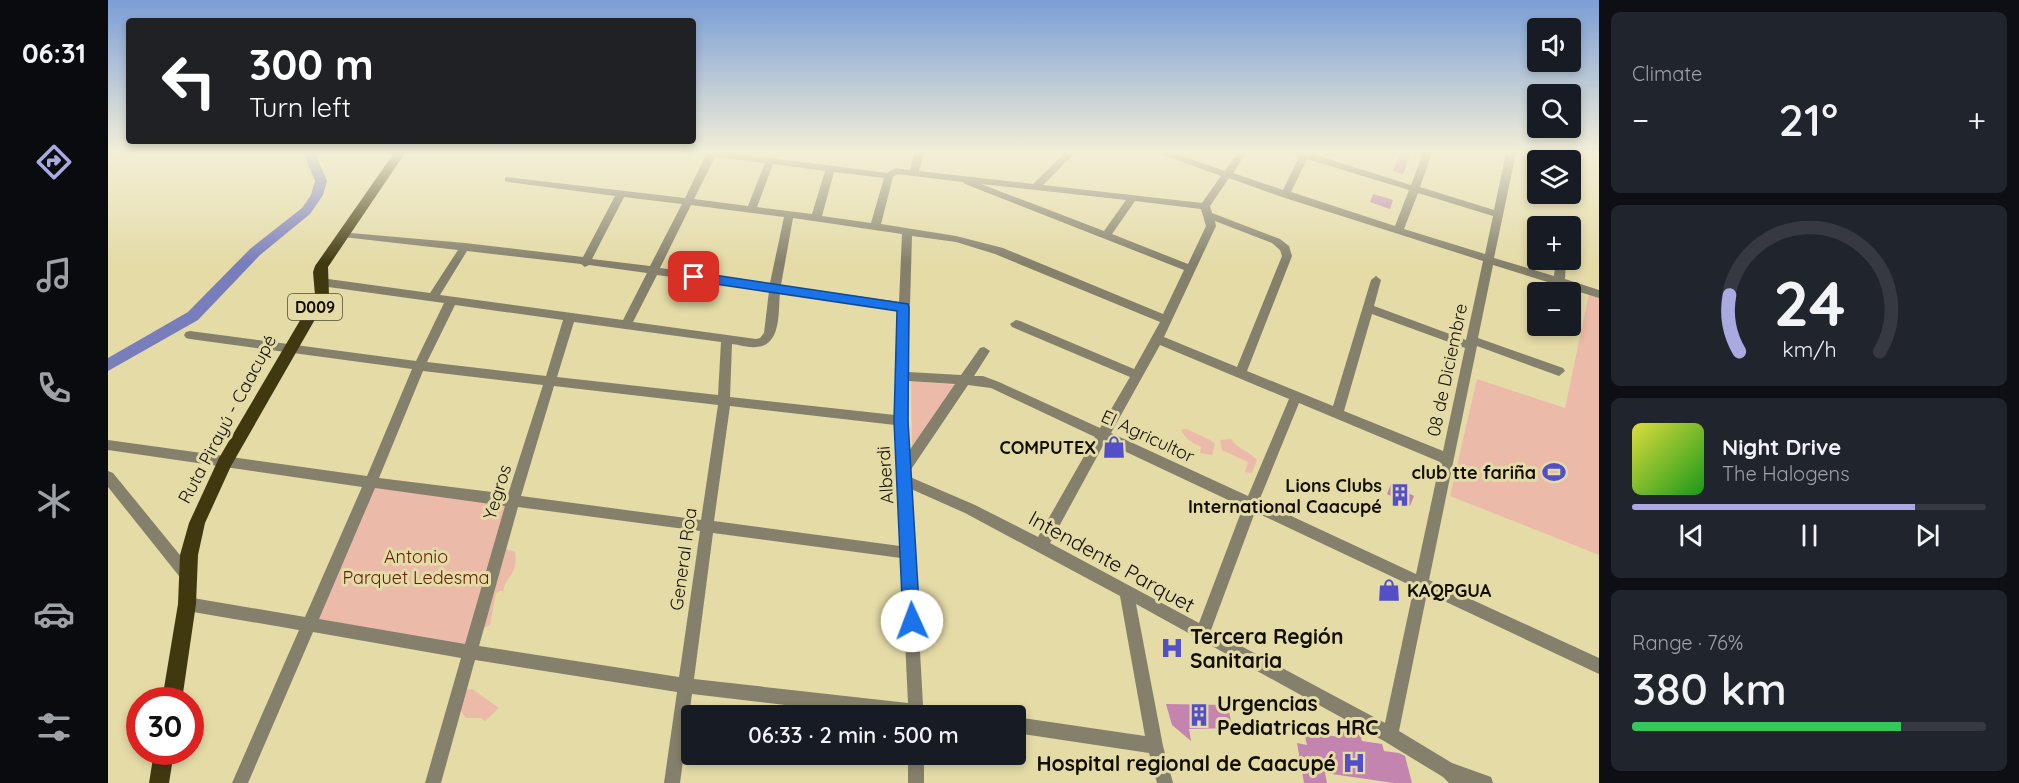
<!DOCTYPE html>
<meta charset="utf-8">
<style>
:root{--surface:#171b24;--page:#20242c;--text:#f1f3f6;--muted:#9ea1a6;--line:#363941;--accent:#aaa9e0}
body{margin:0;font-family:Quicksand,sans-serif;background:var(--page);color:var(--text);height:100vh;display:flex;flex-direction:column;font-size:22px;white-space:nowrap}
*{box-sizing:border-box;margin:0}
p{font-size:20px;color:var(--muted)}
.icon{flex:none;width:33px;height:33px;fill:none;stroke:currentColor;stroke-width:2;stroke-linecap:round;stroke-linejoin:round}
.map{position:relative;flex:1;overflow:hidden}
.drawer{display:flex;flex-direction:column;gap:12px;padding:12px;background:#0d0f14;width:420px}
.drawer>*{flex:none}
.top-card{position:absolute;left:18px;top:18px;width:570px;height:126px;border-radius:6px;box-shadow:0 3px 9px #0003;background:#202124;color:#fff;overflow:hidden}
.buttons{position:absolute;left:1419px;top:18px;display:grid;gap:12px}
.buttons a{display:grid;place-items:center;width:54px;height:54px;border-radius:6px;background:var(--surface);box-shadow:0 3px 9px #0003;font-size:30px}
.speed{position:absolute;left:18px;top:687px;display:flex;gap:12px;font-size:30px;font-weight:700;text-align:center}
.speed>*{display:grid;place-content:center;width:78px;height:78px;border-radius:50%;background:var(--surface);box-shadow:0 3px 9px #0003;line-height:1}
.speed .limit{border:9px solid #d22;background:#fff;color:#111}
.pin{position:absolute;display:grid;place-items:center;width:51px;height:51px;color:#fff;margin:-26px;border-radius:12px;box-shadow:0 3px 9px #0006}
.me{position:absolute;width:66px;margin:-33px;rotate:358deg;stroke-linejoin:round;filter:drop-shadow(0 0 4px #0008)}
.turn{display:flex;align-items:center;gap:21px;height:126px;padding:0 24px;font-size:27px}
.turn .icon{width:78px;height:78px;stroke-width:2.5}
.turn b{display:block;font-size:42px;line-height:51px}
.big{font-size:45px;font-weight:600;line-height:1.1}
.drawer .widget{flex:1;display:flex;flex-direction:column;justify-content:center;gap:9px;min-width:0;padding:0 21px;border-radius:9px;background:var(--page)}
.drawer .dial{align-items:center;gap:0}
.dial svg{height:156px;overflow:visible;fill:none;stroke:var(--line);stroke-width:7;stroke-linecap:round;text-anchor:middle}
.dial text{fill:var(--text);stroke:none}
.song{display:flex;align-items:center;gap:18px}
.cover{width:72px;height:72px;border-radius:9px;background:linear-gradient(135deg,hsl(60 70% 55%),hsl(120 70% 35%))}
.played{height:6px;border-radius:3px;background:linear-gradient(90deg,var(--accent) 80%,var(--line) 80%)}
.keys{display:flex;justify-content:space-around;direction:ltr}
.heat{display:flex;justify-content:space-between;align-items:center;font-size:33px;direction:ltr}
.charge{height:9px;border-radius:4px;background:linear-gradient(90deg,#34c759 76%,var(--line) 0)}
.trip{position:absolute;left:573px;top:705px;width:345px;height:60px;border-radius:6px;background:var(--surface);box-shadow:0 3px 9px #0003;font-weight:600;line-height:60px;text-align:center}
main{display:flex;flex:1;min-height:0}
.tabs{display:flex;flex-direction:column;width:108px;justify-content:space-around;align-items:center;background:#090b0e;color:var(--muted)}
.tabs .icon{width:42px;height:42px}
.tabs .active{color:var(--accent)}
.tabs b{font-size:27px;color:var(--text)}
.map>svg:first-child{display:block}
.green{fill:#ecbaa9}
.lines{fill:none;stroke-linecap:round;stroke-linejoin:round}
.river{fill:#787dbc;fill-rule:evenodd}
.building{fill:#c385af}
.minor{fill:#84806b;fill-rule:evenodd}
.major{fill:#403910;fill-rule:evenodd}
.route{fill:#1a73e8;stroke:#114b97;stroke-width:1.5}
.labels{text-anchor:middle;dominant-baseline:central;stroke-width:6;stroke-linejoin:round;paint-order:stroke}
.shield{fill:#e4dba7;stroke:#514c32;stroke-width:1.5}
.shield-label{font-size:16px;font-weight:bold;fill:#120e00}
.street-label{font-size:18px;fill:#120e00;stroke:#e4dba7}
.poi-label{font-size:18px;font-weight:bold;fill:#120e00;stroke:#e4dba7;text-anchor:end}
.park-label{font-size:18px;fill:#612107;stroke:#e4dba7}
.near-street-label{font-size:21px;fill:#120e00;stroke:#e4dba7}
.near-poi-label{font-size:21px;font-weight:bold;fill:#120e00;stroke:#e4dba7;text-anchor:start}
</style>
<main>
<nav class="tabs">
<b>06:31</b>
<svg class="icon active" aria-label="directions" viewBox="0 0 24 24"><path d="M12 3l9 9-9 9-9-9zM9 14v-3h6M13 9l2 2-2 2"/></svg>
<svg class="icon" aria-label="music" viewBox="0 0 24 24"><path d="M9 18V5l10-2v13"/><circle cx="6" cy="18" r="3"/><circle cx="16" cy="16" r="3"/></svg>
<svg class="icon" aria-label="phone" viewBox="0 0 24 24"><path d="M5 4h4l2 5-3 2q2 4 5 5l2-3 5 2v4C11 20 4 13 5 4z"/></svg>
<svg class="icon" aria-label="climate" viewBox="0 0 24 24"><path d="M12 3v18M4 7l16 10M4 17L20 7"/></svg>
<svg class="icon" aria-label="car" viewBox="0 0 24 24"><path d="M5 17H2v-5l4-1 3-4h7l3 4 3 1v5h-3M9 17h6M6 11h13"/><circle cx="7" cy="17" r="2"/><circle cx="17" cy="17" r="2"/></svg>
<svg class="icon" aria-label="filters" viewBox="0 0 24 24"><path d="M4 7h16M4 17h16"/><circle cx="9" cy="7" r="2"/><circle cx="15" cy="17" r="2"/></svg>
</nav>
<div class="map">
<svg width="1491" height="783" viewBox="0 0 1491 783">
<rect width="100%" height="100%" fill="#e4dba7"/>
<path class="green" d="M1481,294l10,3v258l-149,-59 27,-117 88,29z
M803,381l47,4 -46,68z
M1079,429l25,12 3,3 -3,11 -12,-2 1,-6c-9,-5 -15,-7 -20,-17z
M1123,439c7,10 18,12 26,21l-5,13 -7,-1 3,-10 -26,-12 -2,-10z
M263,482l142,18 -43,152 -162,-27z
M398,549l9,3c4,24 -11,24 -12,41l-1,-3 -6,3 -6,32 -6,3z
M364,689l27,19 -14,13 -4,-3h-15l-6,-8 5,-20z"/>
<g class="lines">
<path class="river" d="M195,153h12l12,28 -4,14 -13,19 -50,41 -62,65 -90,51v-13l80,-46 62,-63 52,-41 9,-13 4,-14z"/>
</g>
<path class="building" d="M1292,153h11l-8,21 -10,-3z
M1265,194l20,6 -3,9 -20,-7z
M1283,484l23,12 -4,10 -23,-12z
M1058,704l62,1 4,23 -43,1 2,12 -19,-16z
M1231,731l21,3 2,7 20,3 2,7 15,2 6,3 7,27h-18l-69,-10 2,10h-23l-7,-40 10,2 -3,-13 36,5z"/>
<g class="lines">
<path class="minor" d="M596,153h30l153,20 8,-5 15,2 4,-17h10l-5,18 114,13 32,-31h10l-32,32 159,18 19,-27 -63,-23h15l52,18 12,-18h9l-13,20 50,17 16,-33 -7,-4h17l102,32 12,-32h9l-12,34 74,23 12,-57h10l-22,105 60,18 2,-16h10l-1,19 34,11v8l-106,-33 -15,73 85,30 2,3 -6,5 -82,-30 -48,234 170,78v16l-172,-81 -28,138 53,32 39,14 2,6h-44l-6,-6 -59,-36 -248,-137 27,142 10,37h-16l-8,-30 -133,-20v-16l129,19 -25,-140 -155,-83 -54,-24 12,216 33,5 2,6h-80l-186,-22 -12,89h-16l13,-91 -202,-32 -34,123h-16l36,-125 -148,-26 -65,151h-16l67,-153 -112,-19 -5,-2 -2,-5 2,-5 5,-2 118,20 57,-130 -254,-37v-10l259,36 45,-107 -222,-30 -4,-1 -2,-3 2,-3 4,-1 226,30 28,-58 -123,-17 -5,-4 5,-4 109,15 28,-43 -115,-13 -4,-1v-4l126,11 118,14 32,-61 -107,-14 -3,-1v-4l180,21 21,-43zM607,157l50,6 -17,43 -54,-7zM1199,159l102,31 -14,36 -104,-34zM665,164l52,7 -13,43 -55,-7zM726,172l50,6 -13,45 -49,-7zM789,174l66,8 2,2 219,86 -21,44 -160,-66 -47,-12 -75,-12 12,-47zM1121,178l53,19 201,64 -17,79 -92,-34 7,-26 -5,-4 -5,4 -38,126 -86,-35 45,-115 -3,-10 -9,-7 -68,-26 -2,-7zM873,184l145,16 -22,31zM1310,193l75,23 -8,38 -81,-25zM516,197l58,7 -32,62 -58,-7zM1027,201l66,8 5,17 -18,38 -76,-30zM583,205l93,12 -14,66 -110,-15zM685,218l109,16 -3,68 -118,-17zM1107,221l57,22 8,7 2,6 -45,111 -73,-30 52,-111zM804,236l44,6 39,12 165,68 -26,47 -114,-48 -4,-1 -6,4 2,3 118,50 -30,51 -101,-46 -16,-6h-9l16,-25 -6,-4 -4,1 -19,27 -53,-3zM359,251l114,13 4,3 4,-2 58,8 -24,47 -183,-25zM549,275l112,16 -5,42 -4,5 -4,1 -123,-17zM672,292l119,18 -4,105 -165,-18 2,-53c8,1 17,4 24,3 26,-1 22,-36 24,-55zM347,305l108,15 -17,56 -119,-14zM1264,314l93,34 -22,103 -99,-40zM466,322l147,20 -3,53 -161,-18zM1052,345l129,54 -41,97 -137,-63zM315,371l120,14 -35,109 -129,-16zM800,381l47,3 -46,67zM860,385l23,3 104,49 -57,100 -63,-32 -65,-28v-6zM446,386l164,19 -17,115 -180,-24zM1191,403l141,59 -24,112 -157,-73zM622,406l165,19 5,121 -186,-25zM997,442l138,65 -44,116 -149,-80zM267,488l130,18 -40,138 -146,-25zM410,507l182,24 -21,146 -200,-31zM1147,512l159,75 -29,136 -174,-93zM605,533l188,25 7,145 -214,-24z
M0,471l5,2 80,98 2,5 -2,5 -5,2 -5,-2 -75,-94z
M800,754h16v29h-16z"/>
<path class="major" d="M286,153h11l-77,114 1,28 -98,171 -26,57 -7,32 -2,49 -14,96h-20l16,-96 2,-49 9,-32 30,-65 96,-163 -2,-23 2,-6z
M46,752h20l-5,31h-20z"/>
</g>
<linearGradient id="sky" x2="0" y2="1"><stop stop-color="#7b9ed6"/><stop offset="0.58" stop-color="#f3efd7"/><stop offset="1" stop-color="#f3efd7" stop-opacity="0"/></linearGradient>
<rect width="1491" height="263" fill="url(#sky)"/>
<path class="route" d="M586,272l214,32 1,4 -1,113 12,200 -3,5 -5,3 -6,-3 -3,-5 -9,-200 3,-110 -208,-31v-6z"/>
<defs>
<g id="shop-bare" transform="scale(1.8)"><path d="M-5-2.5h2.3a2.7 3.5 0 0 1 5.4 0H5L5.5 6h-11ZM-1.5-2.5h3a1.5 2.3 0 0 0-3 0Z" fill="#534fc6" stroke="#e4dba7" stroke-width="2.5" paint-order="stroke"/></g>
<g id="stadium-bare" transform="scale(1.8)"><path d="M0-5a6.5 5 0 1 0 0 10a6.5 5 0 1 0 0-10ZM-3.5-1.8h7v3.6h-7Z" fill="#534fc6" stroke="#e4dba7" stroke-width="2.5" paint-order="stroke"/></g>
<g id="building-bare" transform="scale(1.8)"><path d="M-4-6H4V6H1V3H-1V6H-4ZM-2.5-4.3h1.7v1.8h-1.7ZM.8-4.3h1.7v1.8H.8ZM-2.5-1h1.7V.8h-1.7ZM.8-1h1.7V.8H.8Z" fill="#534fc6" stroke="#e4dba7" stroke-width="2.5" paint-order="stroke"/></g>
<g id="hospital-bare" transform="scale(1.8)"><path d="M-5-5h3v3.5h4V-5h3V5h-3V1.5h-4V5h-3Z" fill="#534fc6" stroke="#e4dba7" stroke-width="2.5" paint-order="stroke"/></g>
</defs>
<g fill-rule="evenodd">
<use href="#shop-bare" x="1006" y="447"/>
<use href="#stadium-bare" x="1446" y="472"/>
<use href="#building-bare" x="1292" y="495"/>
<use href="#shop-bare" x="1281" y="590"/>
<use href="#hospital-bare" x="1064" y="648"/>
<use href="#building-bare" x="1091" y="715"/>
<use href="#hospital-bare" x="1246" y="763"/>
</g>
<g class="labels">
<rect class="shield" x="180" y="294" width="54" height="26" rx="4.5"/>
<g class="shield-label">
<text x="207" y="307">D009</text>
</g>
<g class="street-label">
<text transform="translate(1339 370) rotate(-78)">08 de Diciembre</text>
<text transform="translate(119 419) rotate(-62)">Ruta Pirayú - Caacupé</text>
<text transform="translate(1040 436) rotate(25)">El Agricultor</text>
<text transform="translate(777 475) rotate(-94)">Alberdi</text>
<text transform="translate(389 492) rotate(-73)">Yegros</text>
<text transform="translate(575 559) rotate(-82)">General Roa</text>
</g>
<g class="poi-label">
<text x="988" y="447">COMPUTEX</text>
<text x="1428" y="472">club tte fariña</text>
<text x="1274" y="485">Lions Clubs<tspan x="1274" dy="21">International Caacupé</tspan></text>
<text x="1299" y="590" text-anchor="start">KAQPGUA</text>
</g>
<g class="park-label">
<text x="308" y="556">Antonio<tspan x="308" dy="21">Parquet Ledesma</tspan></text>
</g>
<g class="near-street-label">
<text transform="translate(1004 561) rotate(29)">Intendente Parquet</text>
</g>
<g class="near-poi-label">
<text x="1082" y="636">Tercera Región<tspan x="1082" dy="24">Sanitaria</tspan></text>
<text x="1109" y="703">Urgencias<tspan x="1109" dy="24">Pediatricas HRC</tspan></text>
<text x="1228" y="763" text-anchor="end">Hospital regional de Caacupé</text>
</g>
</g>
</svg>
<div class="buttons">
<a><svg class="icon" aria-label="sound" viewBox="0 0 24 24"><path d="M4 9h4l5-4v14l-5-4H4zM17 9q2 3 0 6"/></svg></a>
<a><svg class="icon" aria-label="search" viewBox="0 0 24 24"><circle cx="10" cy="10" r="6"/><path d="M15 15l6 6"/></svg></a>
<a><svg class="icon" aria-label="layers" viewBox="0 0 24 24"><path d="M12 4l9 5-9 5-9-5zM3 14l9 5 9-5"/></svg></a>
<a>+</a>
<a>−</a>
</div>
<div class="speed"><div class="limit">30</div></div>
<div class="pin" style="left:586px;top:277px;background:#d93025"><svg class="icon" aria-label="arrive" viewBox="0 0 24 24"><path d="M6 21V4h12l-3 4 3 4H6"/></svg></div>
<svg class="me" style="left:804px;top:621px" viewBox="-20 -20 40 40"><circle r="19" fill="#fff"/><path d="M0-13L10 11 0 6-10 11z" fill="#1a73e8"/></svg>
<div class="trip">06:33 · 2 min · 500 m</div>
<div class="top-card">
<div class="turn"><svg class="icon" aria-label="left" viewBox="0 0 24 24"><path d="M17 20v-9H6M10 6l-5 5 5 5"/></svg><div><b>300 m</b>Turn left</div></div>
</div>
</div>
<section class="drawer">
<div class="widget"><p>Climate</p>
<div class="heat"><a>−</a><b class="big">21°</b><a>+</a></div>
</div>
<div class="widget dial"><svg viewBox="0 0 100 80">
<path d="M14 69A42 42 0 1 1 86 69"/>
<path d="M14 69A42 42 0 0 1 9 40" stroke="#aaa9e0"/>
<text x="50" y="56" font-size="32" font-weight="700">24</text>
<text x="50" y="72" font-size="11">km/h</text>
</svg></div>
<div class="widget">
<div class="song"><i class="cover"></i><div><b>Night Drive</b><p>The Halogens</p></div></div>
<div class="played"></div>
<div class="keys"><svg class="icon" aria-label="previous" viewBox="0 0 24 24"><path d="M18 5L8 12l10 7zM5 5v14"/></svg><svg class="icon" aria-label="pause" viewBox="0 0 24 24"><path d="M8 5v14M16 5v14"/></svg><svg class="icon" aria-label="next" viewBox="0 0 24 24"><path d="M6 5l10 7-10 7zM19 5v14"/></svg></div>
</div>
<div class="widget"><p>Range · 76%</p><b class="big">380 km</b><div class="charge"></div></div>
</section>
</main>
